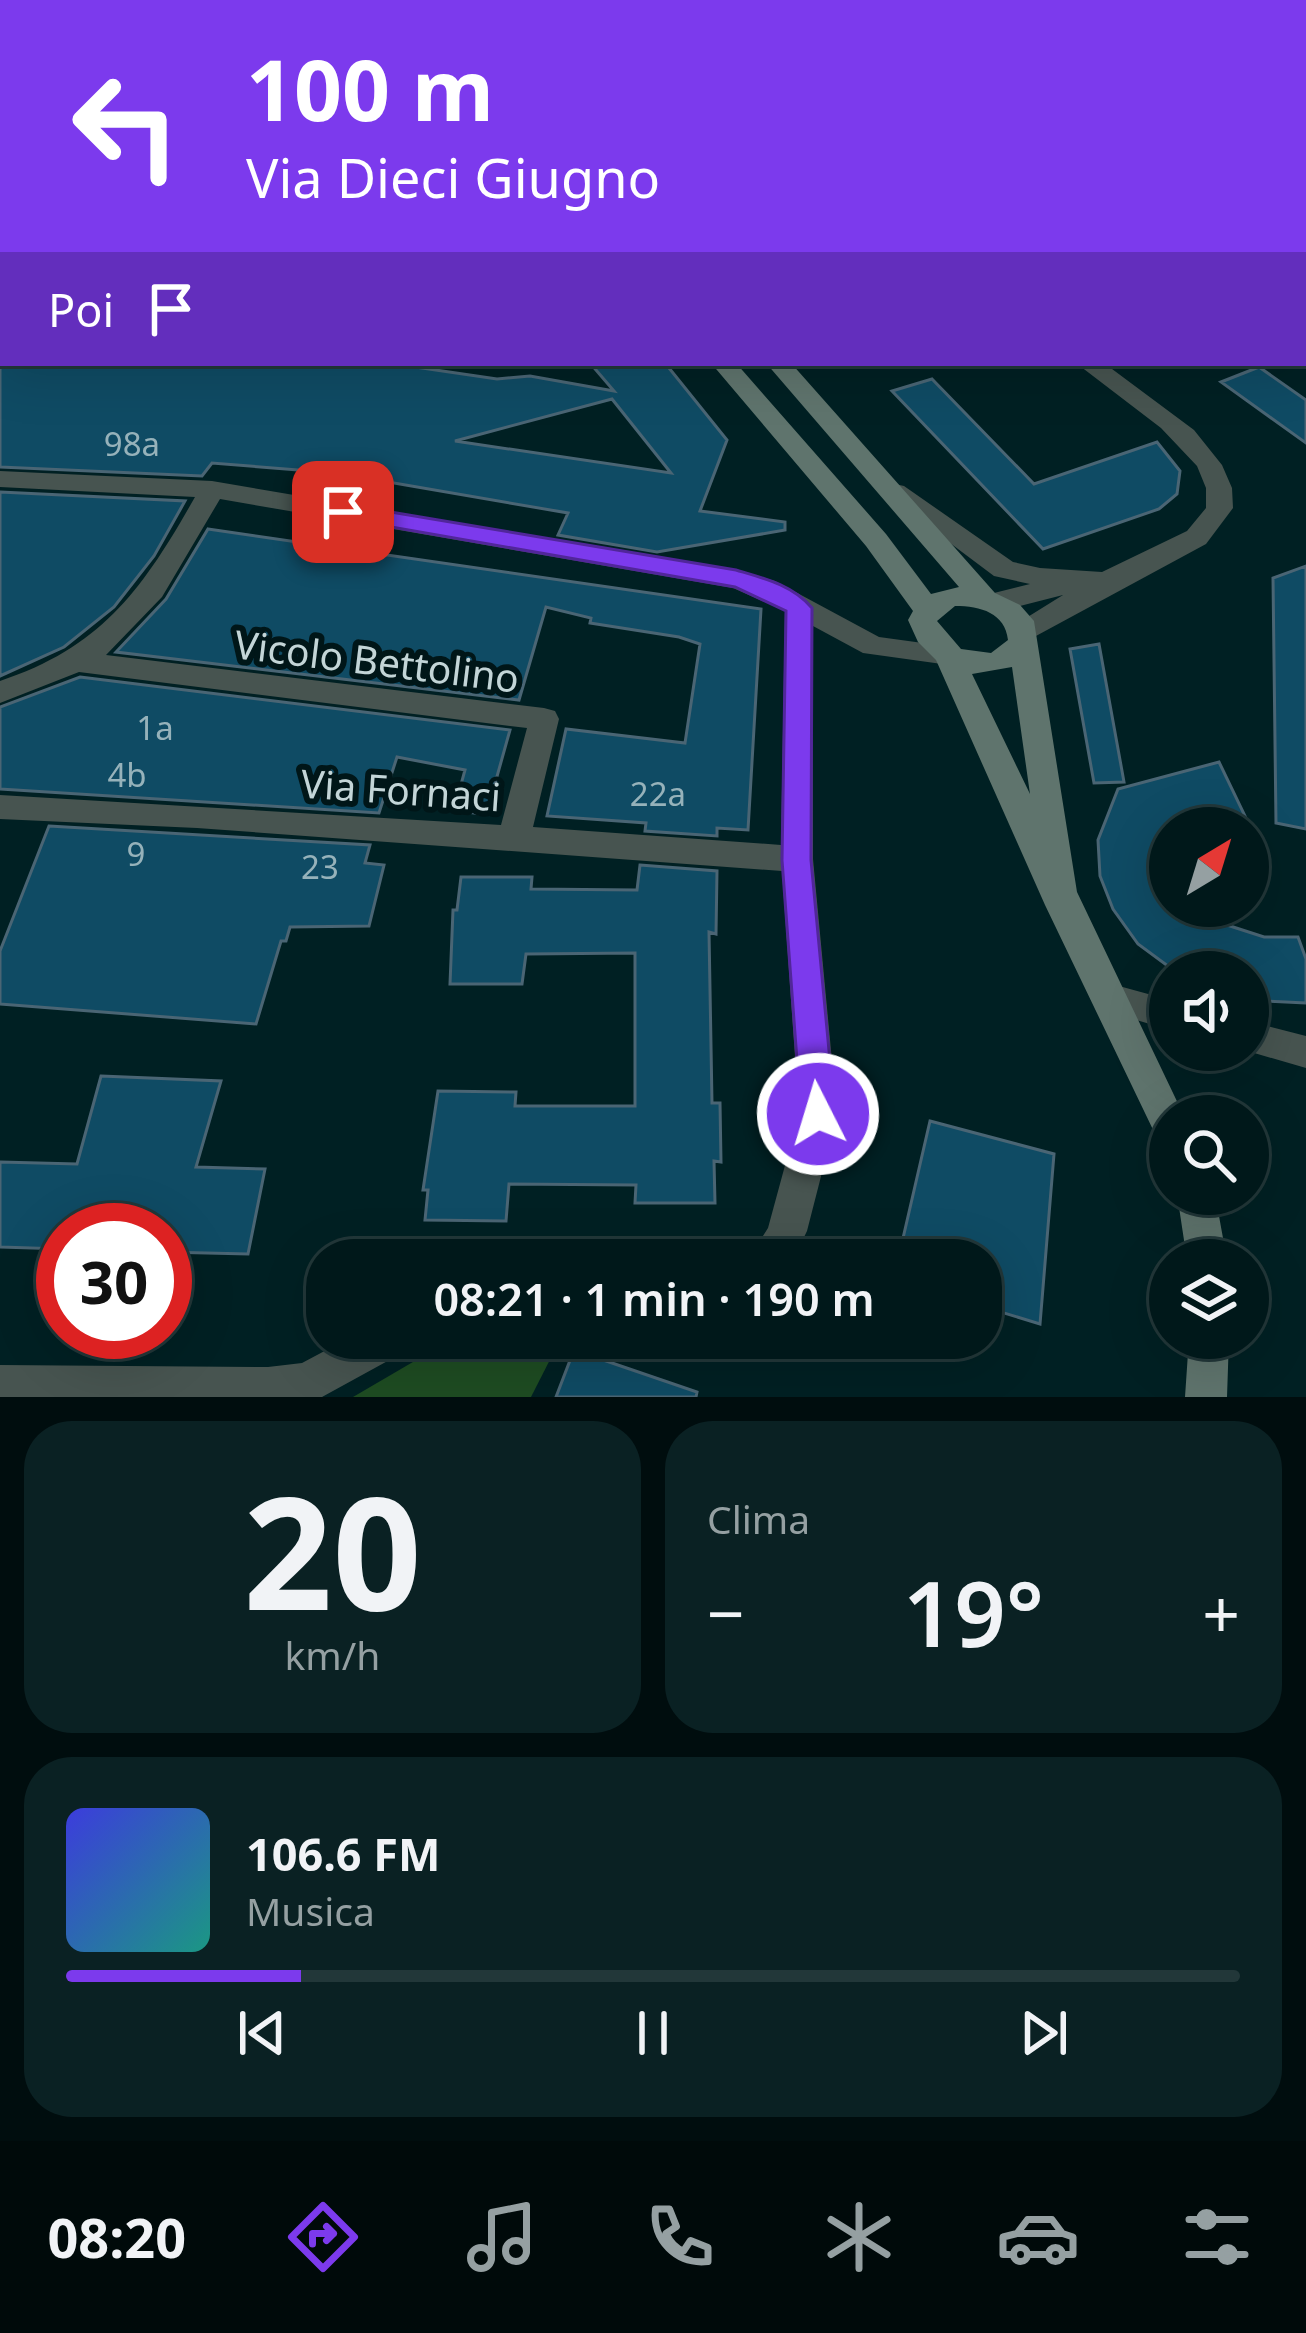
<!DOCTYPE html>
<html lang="it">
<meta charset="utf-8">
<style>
:root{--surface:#00181a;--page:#0a2123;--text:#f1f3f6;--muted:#95a0a2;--line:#223739;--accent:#7c3aed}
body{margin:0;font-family:"Noto Sans",sans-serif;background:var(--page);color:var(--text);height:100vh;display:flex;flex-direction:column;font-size:45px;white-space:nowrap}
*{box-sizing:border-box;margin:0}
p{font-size:39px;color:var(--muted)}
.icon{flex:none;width:66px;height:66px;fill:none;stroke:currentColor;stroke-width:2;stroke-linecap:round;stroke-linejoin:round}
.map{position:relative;height:1397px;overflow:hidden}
.sheet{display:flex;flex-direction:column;gap:24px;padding:24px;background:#000d0e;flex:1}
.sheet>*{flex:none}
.guide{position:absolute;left:0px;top:0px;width:1308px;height:366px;box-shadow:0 12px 48px #0002,0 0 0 3px var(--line);background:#7c3aed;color:#fff;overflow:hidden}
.needle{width:78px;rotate:38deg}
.fabs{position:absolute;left:1149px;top:807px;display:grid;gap:24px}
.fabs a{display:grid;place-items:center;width:120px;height:120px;border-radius:50%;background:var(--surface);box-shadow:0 12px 48px #0002,0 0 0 3px var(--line);font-size:60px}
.speed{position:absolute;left:36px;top:1203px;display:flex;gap:24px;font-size:60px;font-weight:700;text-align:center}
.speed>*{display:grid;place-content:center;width:156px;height:156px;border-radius:50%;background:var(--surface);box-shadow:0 12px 48px #0002,0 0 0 3px var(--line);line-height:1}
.speed .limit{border:18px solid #d22;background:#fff;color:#111}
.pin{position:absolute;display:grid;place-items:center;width:102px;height:102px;color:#fff;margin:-51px;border-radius:24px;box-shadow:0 6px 18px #0006}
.me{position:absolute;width:132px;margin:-66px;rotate:355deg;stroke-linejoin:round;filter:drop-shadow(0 0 9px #0008)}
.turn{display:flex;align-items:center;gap:42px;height:252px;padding:0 48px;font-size:54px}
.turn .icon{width:156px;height:156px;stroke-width:2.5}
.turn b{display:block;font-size:84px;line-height:102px}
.then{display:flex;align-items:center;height:114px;padding:0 48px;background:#0003;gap:24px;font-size:45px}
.big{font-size:90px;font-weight:600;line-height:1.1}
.sheet .widget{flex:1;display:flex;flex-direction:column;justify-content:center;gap:18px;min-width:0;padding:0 42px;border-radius:48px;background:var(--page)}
.sheet .dial{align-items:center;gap:0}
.dial b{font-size:156px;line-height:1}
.song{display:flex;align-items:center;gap:36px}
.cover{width:144px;height:144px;border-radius:18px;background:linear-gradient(135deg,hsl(240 70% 55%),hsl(170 70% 35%))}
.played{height:12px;border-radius:6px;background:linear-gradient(90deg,var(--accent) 20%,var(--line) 20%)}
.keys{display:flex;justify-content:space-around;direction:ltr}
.heat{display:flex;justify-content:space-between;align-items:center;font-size:66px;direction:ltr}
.sheet .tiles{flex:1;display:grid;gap:24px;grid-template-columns:1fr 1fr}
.widget:last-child{grid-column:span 2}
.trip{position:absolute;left:306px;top:1239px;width:696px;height:120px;border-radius:48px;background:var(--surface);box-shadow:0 12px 48px #0002,0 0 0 3px var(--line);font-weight:600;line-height:120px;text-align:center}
.tab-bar{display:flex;height:192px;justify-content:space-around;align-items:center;background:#000a0a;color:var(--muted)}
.tab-bar .icon{width:84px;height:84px}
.tab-bar .active{color:var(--accent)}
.tab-bar b{font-size:54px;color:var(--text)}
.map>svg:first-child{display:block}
.green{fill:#1e4c22}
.building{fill:#0f4b64;stroke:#4a6574;stroke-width:3;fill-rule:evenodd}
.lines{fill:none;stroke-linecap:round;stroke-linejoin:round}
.minor{fill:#475450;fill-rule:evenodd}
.secondary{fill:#5f746d;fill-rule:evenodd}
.primary{fill:#728d85;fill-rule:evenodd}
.rail{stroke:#a6babd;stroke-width:6;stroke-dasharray:15 15;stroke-linecap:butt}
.route{fill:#7c3aed;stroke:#51269a;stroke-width:3}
.labels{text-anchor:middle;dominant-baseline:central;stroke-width:12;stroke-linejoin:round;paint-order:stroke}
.number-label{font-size:33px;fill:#96b2ba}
.street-label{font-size:39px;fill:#c3d5d7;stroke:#001618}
</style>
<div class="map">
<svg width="1306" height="1397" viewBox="0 0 1306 1397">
<rect width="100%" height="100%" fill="#002023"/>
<path class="green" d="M454,1338h107l-30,59h-178z"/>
<path class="building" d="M0,363h388l109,16 33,-3 84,15 -24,-28h75l62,77 -27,71 85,11v8l-128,22 -99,-17 10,-22 -232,-40 -124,-10 -10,13 -202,-9zM612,399l59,74 -216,-32z
M1259,367l47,33v43l-85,-61z
M932,379l102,105 123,-42 23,29 -3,23 -18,15 -116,40 -151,-158z
M0,492l185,9 -31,55 -40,51 -50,40 -64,29z
M208,529l553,80 -13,221 -31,-2v8l-72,-5 1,-8 -99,-7 19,-87 119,14 15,-99 -21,-7 -89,-14 1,-5 -45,-11 -27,93 -403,-48 50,-53z
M1306,566v263l-30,-6 -3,-245z
M1099,644l25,138 -30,1 -24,-134z
M80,677l430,53 -21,75 -9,9 -26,-4 11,-40 -68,-13 -18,56 -379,-24v-82z
M1219,762l26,54 -33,5 -13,7h-29v78h23l34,19 37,12h34l8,22v44l-58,-3v-28h-72l-38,-28 -25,-35 -13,-33 -2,-36 20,-51z
M49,826l321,19 -5,18 19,2 -15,61 -79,1 -4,14h-5l-25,83 -256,-20v-53z
M640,865l77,6 -1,63 -7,-2 3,171h8l1,59 -7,-1 1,42h-80l1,-18 -127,-1 -3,37 -81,-1 3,-30h-5l15,-99 78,1 -1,14h120v-153l-109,1 -4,30h-72l3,-74h4l4,-33h71l-1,12 106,1z
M101,1076l120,5 -25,86 69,2 -17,85 -83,-2v-22h-102v19l-63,-2v-85l77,2z
M930,1121l124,33 -14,170 -59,-18v-46h-83z
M574,1350l123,42 -1,5h-140z"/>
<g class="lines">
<path class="minor" d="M675,0h20l2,3h-20z
M3,232v14l-3,1v-14z
M1076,363h28l90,67 28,35 10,23 1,20 -27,36 -183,99 -10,-3 -4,-7 4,-7 50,-31 -67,17 -10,-3 -4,-7 4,-7 44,-11 -36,-8 -112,-84 13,-8 9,2 109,76 27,6 62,4 85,-41 19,-23v-20l-9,-22 -36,-38z
M0,471l212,10 524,89 39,11 104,56 73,10 5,7 -15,10 -79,-11 -50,-27v233l24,255 -30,117 -14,29h-45l20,-32 31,-114 -17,-243 -585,-43 -197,-9v-24l501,30 26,-97 -448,-56 -79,31v-22c103,-34 144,-94 195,-184l-195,-10zM220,499l513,89 52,23 -4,234 -248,-18 26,-108 -4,-8 -11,-3 -438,-53 56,-58z
M1108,983l62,17v30l-74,-22 -6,-10 6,-10z
M1248,1021l58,15v32l-62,-18h4z
M349,1338h61l-6,14 -82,45h-322v-32l268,2 34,-4z"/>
<path class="secondary" d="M711,363h25l150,171 45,60 28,-7 -193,-224h25l204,230 25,12 14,16 43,271 107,224h-14v27l-13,-5 -112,-233 -109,-245 -18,-18 -10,-22 5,-9 -47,-65zM955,606c26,0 50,7 53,34l-17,13 -30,-4 -24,-28zM1012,667l18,127 -58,-120z
M1177,1194h38l12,66h-40z
M1189,1338h40l-2,59h-42z"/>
<path class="primary" d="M441,0h19l2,3h-19z
M965,0h21l2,3h-21z
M1305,112h1v12h-1z
M1305,208l1,1v14l-1,-1z
M1305,256h1v14h-1z"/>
<path class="rail" d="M1006,0l6,3"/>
</g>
<path class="route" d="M343,504l393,66c27,8 57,15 76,38l-1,252 24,254 -5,10 -12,5 -12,-5 -5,-10 -19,-254 4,-249 -51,-24 -401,-70 -3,-5z"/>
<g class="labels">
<g class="number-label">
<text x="132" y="443">98a</text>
<text x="155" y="727">1a</text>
<text x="127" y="774">4b</text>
<text x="658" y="793">22a</text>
<text x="136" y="853">9</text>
<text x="320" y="866">23</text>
</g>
<g class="street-label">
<text transform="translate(377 660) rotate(7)">Vicolo Bettolino</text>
<text transform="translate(401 789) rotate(4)">Via Fornaci</text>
</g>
</g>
</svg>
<div class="fabs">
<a><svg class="needle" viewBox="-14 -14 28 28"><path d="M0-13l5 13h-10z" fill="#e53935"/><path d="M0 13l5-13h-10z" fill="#95a0a2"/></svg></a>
<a><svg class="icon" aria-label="sound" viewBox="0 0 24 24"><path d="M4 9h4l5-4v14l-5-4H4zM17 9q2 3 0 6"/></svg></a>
<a><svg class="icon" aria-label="search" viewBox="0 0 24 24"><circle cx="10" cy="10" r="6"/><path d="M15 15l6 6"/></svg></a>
<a><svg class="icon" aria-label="layers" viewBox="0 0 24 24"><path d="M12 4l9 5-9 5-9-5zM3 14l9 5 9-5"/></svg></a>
</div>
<div class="speed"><div class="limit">30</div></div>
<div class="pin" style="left:343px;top:512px;background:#d93025"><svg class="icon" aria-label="arrive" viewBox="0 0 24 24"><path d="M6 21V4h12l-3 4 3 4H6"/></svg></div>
<svg class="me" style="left:818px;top:1114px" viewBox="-20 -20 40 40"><circle r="17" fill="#7c3aed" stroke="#fff" stroke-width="3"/><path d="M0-11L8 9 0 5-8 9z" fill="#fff"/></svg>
<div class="trip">08:21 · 1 min · 190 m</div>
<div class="guide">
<div class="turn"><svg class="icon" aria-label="left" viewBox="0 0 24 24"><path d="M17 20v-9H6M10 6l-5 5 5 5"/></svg><div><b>100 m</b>Via Dieci Giugno</div></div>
<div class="then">Poi<svg class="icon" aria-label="arrive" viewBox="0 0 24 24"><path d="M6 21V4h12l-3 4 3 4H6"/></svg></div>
</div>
</div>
<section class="sheet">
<div class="tiles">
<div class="widget dial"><b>20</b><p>km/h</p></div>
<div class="widget"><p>Clima</p>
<div class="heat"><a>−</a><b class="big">19°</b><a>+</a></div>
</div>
<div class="widget">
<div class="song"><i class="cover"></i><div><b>106.6 FM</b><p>Musica</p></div></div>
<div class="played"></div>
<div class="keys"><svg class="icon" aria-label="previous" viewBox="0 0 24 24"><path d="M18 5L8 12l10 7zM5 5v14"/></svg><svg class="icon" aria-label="pause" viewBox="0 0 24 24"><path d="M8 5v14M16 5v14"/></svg><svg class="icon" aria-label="next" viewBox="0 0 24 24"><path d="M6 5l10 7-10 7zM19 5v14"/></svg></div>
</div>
</div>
</section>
<nav class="tab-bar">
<b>08:20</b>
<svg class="icon active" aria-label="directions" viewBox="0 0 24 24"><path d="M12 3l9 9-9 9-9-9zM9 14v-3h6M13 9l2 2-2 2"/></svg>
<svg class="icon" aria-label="music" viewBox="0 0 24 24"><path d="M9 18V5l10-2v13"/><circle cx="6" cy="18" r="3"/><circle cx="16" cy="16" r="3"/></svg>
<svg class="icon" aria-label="phone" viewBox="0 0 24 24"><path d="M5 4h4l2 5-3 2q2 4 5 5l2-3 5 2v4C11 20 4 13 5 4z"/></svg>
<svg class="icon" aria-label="climate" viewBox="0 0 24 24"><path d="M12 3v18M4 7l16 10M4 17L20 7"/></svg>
<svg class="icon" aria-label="car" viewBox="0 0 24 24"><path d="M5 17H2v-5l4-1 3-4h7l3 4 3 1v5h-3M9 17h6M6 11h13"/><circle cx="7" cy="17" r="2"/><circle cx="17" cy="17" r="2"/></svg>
<svg class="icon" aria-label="filters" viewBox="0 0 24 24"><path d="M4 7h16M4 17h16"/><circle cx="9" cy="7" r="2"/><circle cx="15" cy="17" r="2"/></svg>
</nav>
